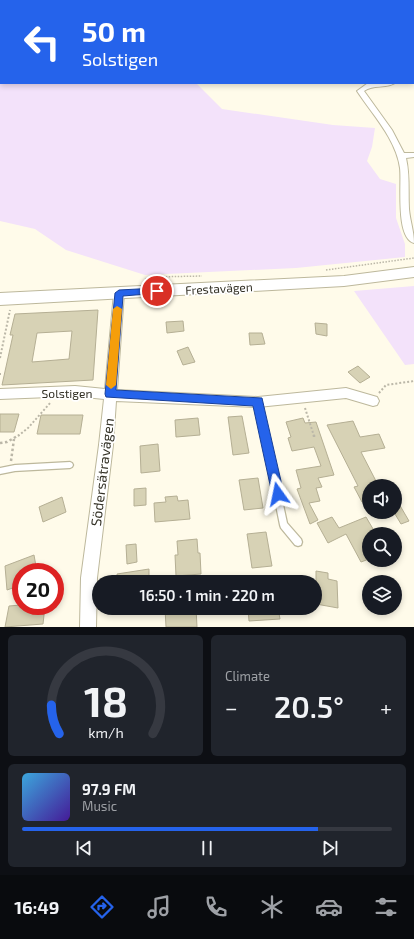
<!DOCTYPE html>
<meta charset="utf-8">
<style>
:root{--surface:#171b24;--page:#20242c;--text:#f1f3f6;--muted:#9ea1a6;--line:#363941;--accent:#2563eb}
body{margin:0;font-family:"Exo 2",sans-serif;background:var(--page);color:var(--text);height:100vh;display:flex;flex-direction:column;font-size:15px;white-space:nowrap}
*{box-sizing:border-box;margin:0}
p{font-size:13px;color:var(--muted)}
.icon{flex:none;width:22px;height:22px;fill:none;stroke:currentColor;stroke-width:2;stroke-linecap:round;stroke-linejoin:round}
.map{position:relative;height:627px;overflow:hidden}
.sheet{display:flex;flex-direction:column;gap:8px;padding:8px;background:#0d0f14;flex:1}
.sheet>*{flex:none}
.guide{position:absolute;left:0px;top:0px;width:414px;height:84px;box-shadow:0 2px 6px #0003;background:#2563eb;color:#fff;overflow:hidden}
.controls{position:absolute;left:362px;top:479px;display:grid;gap:8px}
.controls a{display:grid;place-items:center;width:40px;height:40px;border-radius:50%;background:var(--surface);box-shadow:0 2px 6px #0003;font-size:20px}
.speed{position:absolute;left:12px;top:563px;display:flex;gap:8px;font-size:20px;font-weight:700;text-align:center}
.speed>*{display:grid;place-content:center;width:52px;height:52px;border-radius:50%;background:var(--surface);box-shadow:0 2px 6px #0003;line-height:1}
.speed .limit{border:6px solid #d22;background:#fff;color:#111}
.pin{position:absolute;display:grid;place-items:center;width:34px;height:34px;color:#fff;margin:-17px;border:2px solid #fff;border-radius:50%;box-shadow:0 1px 4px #0007}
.me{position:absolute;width:44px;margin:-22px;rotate:348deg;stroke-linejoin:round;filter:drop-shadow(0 0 3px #0008)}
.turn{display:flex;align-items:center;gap:14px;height:84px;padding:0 16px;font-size:18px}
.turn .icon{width:52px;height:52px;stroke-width:2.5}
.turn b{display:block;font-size:28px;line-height:34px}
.big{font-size:30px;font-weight:600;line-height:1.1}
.sheet .widget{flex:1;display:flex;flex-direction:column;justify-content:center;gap:6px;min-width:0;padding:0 14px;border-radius:6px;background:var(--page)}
.sheet .dial{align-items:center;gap:0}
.dial svg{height:104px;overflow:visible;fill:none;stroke:var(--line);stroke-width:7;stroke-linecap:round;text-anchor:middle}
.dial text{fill:var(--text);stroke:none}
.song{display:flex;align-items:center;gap:12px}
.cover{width:48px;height:48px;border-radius:6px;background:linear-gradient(135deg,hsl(200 70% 55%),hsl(260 70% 35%))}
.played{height:4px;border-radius:2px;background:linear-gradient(90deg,var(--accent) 80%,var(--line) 80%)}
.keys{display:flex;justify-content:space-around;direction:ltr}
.heat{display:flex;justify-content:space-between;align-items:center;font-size:22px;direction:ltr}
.sheet .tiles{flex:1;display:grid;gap:8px;grid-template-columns:1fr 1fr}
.widget:last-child{grid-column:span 2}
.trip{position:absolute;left:92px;top:575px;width:230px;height:40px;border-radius:20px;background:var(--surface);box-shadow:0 2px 6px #0003;font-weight:600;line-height:40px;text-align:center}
.tab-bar{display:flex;height:64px;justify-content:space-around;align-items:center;background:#090b0e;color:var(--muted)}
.tab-bar .icon{width:28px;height:28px}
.tab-bar .on{color:var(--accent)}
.tab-bar b{font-size:18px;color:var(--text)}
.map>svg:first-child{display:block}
.green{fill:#f3e2fa}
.building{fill:#d7d2b5;stroke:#b5af94;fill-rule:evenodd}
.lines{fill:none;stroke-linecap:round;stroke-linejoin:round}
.lane-casing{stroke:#bdb89c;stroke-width:2.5}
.street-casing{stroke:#bdb89c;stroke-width:2}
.secondary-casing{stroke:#bdb89c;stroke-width:2}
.highway-casing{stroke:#98893d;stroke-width:2}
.path-far2{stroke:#bbb7a8;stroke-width:1.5;stroke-dasharray:1.5 1.5;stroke-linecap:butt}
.path-far1{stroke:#bbb7a8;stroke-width:2;stroke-dasharray:2 2;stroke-linecap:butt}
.path{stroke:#bbb7a8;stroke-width:2.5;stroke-dasharray:2.5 2.5;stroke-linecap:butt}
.lane{fill:#fff;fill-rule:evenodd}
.street{fill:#fff;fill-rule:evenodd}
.secondary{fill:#fff;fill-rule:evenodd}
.highway{fill:#cfb84a;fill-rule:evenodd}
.route{fill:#2563eb;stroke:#184099}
.slow{fill:#f59e0b}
.labels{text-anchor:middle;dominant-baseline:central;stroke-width:3.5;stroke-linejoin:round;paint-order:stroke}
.street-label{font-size:12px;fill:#333126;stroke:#fff}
.near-street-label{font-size:14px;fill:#333126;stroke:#fff}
</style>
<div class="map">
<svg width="414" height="627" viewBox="0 0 414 627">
<rect width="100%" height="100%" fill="#fffbea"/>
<path class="green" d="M0,0h414v23l-1,-22h-412l-1,40z
M0,62l1,21h195l26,26 111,16 42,3 -3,19 -5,14 13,18 16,5v34l9,26v13l-109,11 -151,7 -79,-25 -31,-21 -35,-8z
M414,286v78l-9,1 -51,-74z"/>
<path class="building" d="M98,310l-5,70 -91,5 11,-50h-3l5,-21zM72,331l-3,28 -37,3 5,-29z
M183,321l1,10 -17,2 -1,-11z
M315,323l12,1v12l-11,-2z
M249,333h13l3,11 -15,1z
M188,347l7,15 -12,3 -6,-14z
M358,366l12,11 -10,6 -12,-11z
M0,414h19l-5,18h-14z
M41,415h42l-3,19h-43z
M242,416l7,37 -16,2 -5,-38z
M198,418l2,17 -24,2 -1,-17z
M303,418l2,5 11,-1 18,53 -16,3 4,9 -6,1 4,13 -11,2 9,17 -8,4 -13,-35 4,-1 -5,-18 25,-4 -7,-19 -22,4 -4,-13 3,-1 -5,-15z
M353,421l7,16 19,-3 6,14 -24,4 16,31 -8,2v15l-7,2 -8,-15 4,-1 -31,-61z
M158,444l2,27 -19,2 -1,-27z
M258,478l5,30 -19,2 -5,-30z
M146,488v17l-12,1v-17z
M177,496l1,5 10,-1 2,19 -35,3 -1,-19 12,-1 -1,-5z
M62,497l4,15 -23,10 -4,-15z
M395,497l14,24 -8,3 -6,-10z
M332,517l7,11 27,-11 10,17h-7v25l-8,3 -15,-28 -18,9 -11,-20z
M266,532l6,34 -20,2 -5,-34z
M197,539l1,14h2l1,21 -25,2 -1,-21h3l-1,-14z
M136,544l1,18 -10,2 -1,-19z
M34,555l3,17h-16v13l-14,5 -2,-24z
M149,569v9l-31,4 -1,-8z
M316,571l12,2v6l9,2 1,27 -22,-4z
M21,605l24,1 -2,18 -38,3 4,-21z
M165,608h31l1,19h-31z
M248,608h30l2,11 -31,2z"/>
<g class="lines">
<g class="lane-casing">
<path id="lane" d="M258,399l2,1 1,2 26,121 14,16 1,3 -1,3 -3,1 -3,-1 -14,-17 -1,-3 -25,-123 1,-2z
M70,462l2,1 1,2 -1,2 -2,1 -55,3 -15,3v-6l15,-3z"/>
</g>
<g class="street-casing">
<path id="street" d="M413,79h1v4h-1z
M395,83c-9,6 -22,1 -31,8l28,39 12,23h10v4l-8,1c4,17 2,33 3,51 1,12 5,22 5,34 -19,-5 -12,-60 -14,-75 -4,-29 -28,-54 -43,-77l11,-8z
M119,289l5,4 -7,97 141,7 88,-9 31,9 2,4 -2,4 -4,1 -27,-8 -88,9 -142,-6 -3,44 -16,133 -1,49h-16l1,-49 18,-133 5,-46 -29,-3 -75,3v-10l75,-3 30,3 9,-96z"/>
</g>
<g class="secondary-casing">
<path id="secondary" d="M414,267v10l-70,9 -344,19v-12l344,-17z"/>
</g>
<g class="highway-casing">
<path id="highway" d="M413,28h1v6h-1z
M0,52h1v8h-1z"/>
</g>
<path class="path-far2" d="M326,270l88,-12
M145,279l7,-2 50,-1"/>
<path class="path-far1" d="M0,358l10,-48
M0,373v4
M379,393l7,-8 28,-4
M305,408l9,28
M18,436l10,-8 23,-26"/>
<path class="path" d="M314,435v2
M0,443l7,-1 12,-7
M11,461l3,-22"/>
<use href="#lane" class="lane"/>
<use href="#street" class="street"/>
<use href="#secondary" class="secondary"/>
<use href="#highway" class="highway"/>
</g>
<path class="route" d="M157,288l4,3 -1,2 -37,3 -7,94 146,8 22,96 -2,4 -4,2 -4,-2 -2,-4 -19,-88 -147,-9 -1,-3 10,-101 4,-3z"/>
<path class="slow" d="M117,306l5,3 -6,76 -5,4 -5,-4 7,-76z"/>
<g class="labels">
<g class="street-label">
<text transform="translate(219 288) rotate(-3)">Frestavägen</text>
<text x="67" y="393">Solstigen</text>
</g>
<g class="near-street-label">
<text transform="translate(102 472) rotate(-83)">Södersätravägen</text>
</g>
</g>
</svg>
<div class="controls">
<a><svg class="icon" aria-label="sound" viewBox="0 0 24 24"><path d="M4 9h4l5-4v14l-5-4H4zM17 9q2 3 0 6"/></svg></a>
<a><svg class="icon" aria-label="search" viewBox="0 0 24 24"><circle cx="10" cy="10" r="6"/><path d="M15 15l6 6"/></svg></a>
<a><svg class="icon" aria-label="layers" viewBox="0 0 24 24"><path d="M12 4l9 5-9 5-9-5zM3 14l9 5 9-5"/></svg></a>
</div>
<div class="speed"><div class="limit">20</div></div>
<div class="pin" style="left:157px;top:291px;background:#d93025"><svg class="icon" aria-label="arrive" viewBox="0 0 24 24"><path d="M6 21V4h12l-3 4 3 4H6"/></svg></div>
<svg class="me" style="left:278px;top:494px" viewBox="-20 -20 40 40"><path d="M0-17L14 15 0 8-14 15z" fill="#2563eb" stroke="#fff" stroke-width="4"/></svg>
<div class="trip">16:50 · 1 min · 220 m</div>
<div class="guide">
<div class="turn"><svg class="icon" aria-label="left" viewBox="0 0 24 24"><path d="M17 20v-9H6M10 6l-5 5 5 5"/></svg><div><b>50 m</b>Solstigen</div></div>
</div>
</div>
<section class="sheet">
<div class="tiles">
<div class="widget dial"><svg viewBox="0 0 100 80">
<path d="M14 69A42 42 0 1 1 86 69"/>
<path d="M14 69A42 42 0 0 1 8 47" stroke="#2563eb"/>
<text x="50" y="56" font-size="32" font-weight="700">18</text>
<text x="50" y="72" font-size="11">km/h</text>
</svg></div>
<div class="widget"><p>Climate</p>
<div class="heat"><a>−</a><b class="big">20.5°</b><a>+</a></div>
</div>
<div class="widget">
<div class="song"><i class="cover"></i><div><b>97.9 FM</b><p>Music</p></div></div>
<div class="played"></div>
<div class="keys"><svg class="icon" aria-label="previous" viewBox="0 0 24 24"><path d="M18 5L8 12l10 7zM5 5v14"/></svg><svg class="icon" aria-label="pause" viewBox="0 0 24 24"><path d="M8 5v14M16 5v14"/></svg><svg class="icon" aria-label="next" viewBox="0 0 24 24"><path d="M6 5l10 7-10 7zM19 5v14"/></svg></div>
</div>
</div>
</section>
<nav class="tab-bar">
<b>16:49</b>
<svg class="icon on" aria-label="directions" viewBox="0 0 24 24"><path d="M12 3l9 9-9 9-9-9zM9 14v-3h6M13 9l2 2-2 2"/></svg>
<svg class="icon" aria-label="music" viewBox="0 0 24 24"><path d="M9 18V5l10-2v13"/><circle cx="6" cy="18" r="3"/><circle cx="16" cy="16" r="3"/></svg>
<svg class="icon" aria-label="phone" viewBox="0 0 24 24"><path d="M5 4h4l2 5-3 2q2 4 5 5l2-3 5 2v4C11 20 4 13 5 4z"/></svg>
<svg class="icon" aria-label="climate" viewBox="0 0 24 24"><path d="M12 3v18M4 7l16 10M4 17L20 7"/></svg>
<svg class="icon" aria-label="car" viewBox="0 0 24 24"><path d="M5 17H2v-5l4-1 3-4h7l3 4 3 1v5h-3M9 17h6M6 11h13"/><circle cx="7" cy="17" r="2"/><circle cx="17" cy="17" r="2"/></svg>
<svg class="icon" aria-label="filters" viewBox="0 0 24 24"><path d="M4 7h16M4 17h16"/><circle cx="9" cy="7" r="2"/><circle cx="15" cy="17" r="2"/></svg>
</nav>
